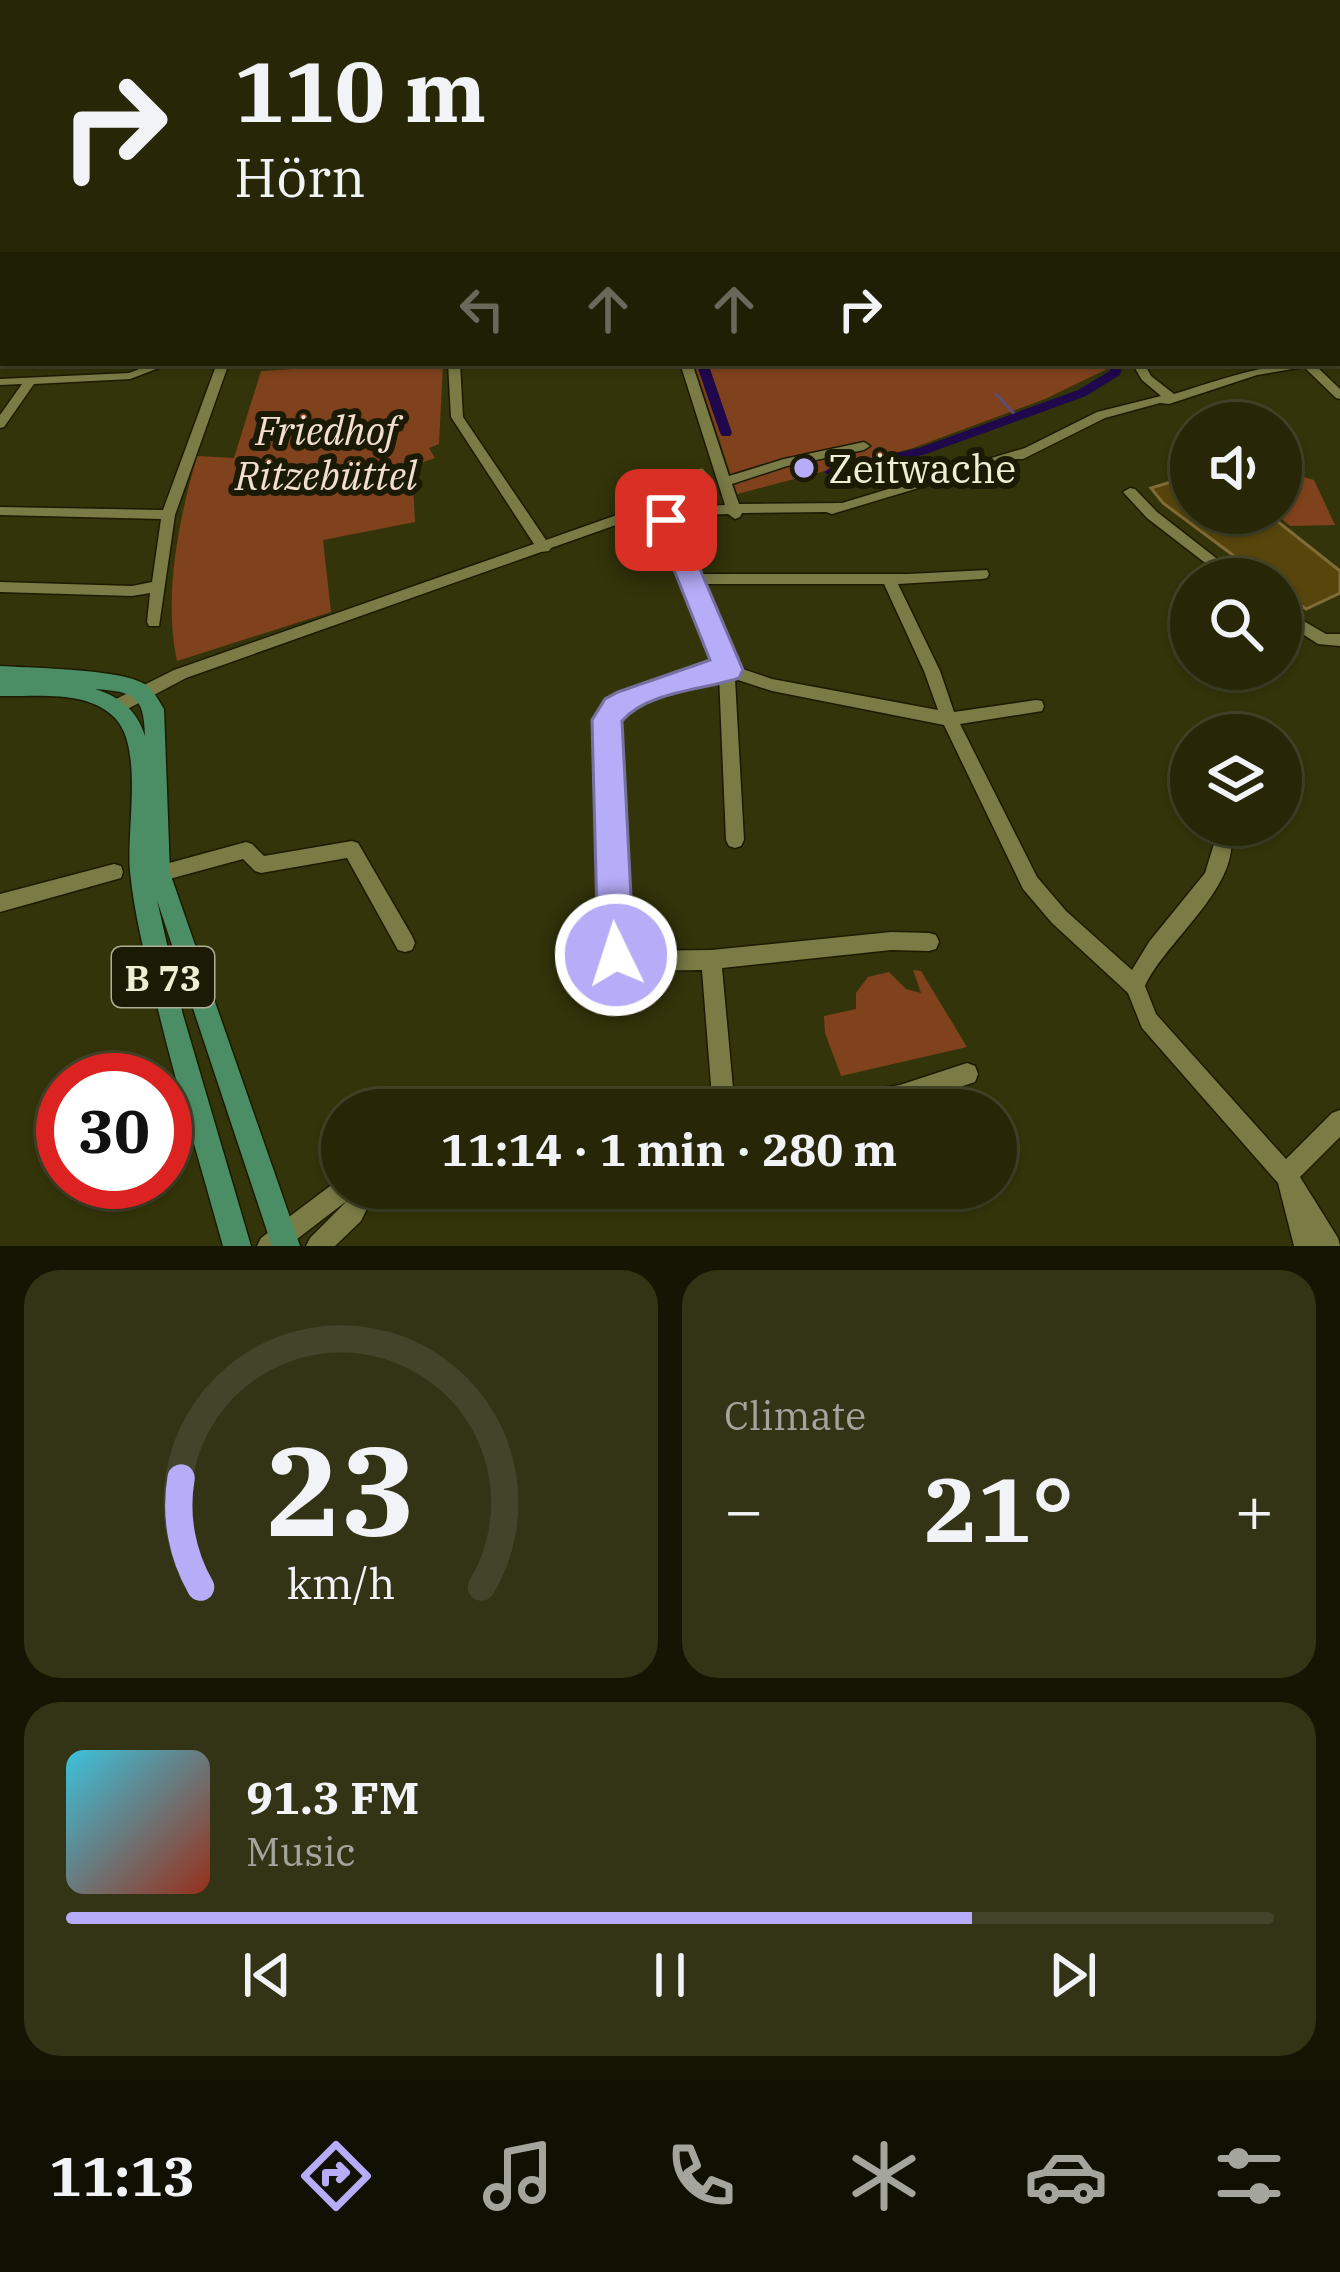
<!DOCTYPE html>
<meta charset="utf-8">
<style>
:root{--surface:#272708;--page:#333316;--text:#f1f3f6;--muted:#a4a59c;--line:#434429;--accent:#b6acf8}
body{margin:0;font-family:"IBM Plex Serif",serif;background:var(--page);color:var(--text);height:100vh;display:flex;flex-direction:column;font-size:45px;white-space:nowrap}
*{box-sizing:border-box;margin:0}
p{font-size:39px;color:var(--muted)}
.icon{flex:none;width:66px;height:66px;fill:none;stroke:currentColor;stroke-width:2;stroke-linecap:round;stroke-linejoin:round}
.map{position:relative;height:1246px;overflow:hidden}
.details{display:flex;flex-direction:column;gap:24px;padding:24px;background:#151504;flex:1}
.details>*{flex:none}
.hud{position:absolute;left:0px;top:0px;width:1341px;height:366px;box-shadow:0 3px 9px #0004,0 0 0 3px var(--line);background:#272708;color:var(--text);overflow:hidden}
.fabs{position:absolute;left:1170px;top:402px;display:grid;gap:24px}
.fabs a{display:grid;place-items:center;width:132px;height:132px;border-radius:50%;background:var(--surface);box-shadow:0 3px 9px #0004,0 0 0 3px var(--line);font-size:60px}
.speed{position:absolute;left:36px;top:1053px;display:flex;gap:24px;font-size:60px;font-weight:700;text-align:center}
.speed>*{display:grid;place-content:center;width:156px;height:156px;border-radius:50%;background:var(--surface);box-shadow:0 3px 9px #0004,0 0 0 3px var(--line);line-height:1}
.speed .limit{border:18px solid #d22;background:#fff;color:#111}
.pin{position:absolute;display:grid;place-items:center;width:102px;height:102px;color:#fff;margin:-51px;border-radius:24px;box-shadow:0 6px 18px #0006}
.me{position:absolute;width:132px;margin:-66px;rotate:356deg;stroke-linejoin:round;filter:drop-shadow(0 0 9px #0008)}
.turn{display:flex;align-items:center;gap:42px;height:252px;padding:0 36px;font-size:54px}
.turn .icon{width:156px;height:156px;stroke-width:2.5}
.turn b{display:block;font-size:84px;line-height:102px}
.lanes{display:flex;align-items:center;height:114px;padding:0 36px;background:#0003;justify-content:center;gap:60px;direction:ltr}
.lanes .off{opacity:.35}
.big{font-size:90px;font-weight:700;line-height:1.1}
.details .card{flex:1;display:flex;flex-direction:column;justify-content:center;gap:18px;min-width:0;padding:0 42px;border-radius:36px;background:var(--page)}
.details .dial{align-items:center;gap:0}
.dial svg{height:312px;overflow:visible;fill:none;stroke:var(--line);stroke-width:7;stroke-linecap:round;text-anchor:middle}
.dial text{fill:var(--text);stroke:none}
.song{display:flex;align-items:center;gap:36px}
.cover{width:144px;height:144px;border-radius:18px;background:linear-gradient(135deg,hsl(190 70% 55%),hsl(10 70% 35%))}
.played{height:12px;border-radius:6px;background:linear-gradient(90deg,var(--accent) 75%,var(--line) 75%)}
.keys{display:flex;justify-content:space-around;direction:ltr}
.heat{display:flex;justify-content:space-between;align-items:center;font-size:66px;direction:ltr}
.details .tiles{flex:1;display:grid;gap:24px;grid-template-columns:1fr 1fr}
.card:last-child{grid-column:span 2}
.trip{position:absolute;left:321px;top:1089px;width:696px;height:120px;border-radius:60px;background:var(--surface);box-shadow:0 3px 9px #0004,0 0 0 3px var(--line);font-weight:700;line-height:120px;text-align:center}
.menu{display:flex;height:192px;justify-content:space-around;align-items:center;background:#101003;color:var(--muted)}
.menu .icon{width:84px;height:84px}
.menu .current{color:var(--accent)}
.menu b{font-size:54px;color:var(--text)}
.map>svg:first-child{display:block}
.green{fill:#7f421c}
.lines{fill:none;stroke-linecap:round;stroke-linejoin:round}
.stream{stroke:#5d4d74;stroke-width:3}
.canal{fill:#1f084b;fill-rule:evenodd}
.building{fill:#57450c;stroke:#7f6c37;stroke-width:3}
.minor-casing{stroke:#1b1b01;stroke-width:3}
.major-casing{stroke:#1b1b01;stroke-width:3}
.minor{fill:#7a7b45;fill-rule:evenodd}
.major{fill:#4b8e66;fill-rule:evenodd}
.route{fill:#b6acf8;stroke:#7670a1;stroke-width:3}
.poi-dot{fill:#b6acf8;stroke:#1b1b05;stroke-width:4.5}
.labels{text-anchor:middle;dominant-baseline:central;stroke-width:12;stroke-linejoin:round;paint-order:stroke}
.shield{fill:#1b1b05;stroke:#afaf95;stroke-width:3}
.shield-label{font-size:36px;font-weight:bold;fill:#eeefd3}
.park-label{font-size:39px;font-style:italic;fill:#f3ded2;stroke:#1b1b05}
.poi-label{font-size:39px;fill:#eeefd3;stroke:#1b1b05;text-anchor:start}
</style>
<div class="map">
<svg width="1340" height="1246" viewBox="0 0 1340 1246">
<rect width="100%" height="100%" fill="#34340a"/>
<path class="green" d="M385,363h58l-4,81 -10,4 6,10 -23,8 3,56 -92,18 8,72 -154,49c-14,-64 2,-143 20,-205l37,2 27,-87z
M694,363h412l1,6 -62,30 -132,49 -176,46z
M1294,474l20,6 21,45 -45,1 -15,-13h6v-35z
M913,970l8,1 46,76 -126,29 -16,-43 -1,-17 32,-7v-16l12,-16 21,-5 17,17 15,4z"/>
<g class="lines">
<path class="stream" d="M996,394l21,23"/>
<path class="canal" d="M820,0h7l4,3h-7z
M1338,337h2v6h-2z
M696,363h12l24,70 -2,3h-8l-2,-3z
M1111,363h12l-3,12 -34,21 -160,58 -96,22 -6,-4 6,-4 89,-20 159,-58 32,-19z"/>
</g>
<path class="building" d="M702,470l7,9 -10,3 3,4 -44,18 -16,-13 44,-19z
M1171,482l20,14v17h76l73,58v22l-34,16 -25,-18v-12h-16l-102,-76 -12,-15z"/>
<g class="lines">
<g class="minor-casing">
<path id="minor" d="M949,0h7l-3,2z
M1214,0h7l-2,3h-7z
M1330,0h8l-5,3h-8z
M1340,181v6l-2,1v-6z
M3,303v9l-3,1v-9z
M0,335h3v6h-3z
M155,363h17l-42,16 -96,5 -30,43 -4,1v-13l22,-31 -22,1v-6l129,-6z
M217,363h12l-54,152 -16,111h-10l-2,-4 3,-29 -18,3 -132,-4v-10l132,4 20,-4 9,-63 -161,-4v-8l163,3z
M448,363h12l3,54 83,123 68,-24 50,-8 61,-3 -45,-142h12l37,113 55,-17 80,-17 6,4 -6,4 -77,16 -55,18 7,20 103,-1 183,-55 72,-36 64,-16 -19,-16 -10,-17h12l7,13 23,18c46,-14 90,-31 139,-31l27,26v10l-4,-1 -32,-31 -47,8 -88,29 -9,-1 -55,15 -82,41h-8l-183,55 -6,-2 -84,1 -2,4 -5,2 -7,-5 -56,2 6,23 17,35h213l79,-4 2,4 -2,4 -5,1 -84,5 42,87 14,41 82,-12 6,1 2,5 -2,5 -6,1 -76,12 77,153 29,34 66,59 17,-28 56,-69 13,-42 6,-2 6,2c13,54 -64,109 -85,155l11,28 130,145 46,-46 8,-3v27l-40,40 38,61 2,8h-46l-16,-63 -136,-155 -14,-35 -76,-70 -29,-34 -79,-164 -172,-34 -37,-12 9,161 -3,6 -6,2 -6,-2 -3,-6 -7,-165 -84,30 -14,7 -6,9 11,228 4,2 81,-1 180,-18 38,1 7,2 3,7 -3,7 -7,2 -38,-1 -169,18 13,142h-22l-11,-140 -73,1 -20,-9 -3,-7 -7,-235 10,-18 14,-7 96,-32 -1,-8 -54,-116 -5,-21 -43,7 -65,23 -2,3 -8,1 -355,126 -64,34 -6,1 -6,-1 -2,-5 2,-5 64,-32 360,-126 -83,-127zM700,584h184l40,87 14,39 -166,-31 -38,-13v-11z
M1130,488l5,1 22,23 86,67h-17l-79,-61 -24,-26z
M1281,608l45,26h14v12l-22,-2 -37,-24z
M352,841l6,2 54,93 3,7 -3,7 -7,2 -7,-2 -51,-92 -86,15 -6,-2 -12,-12 -92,25 -7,-2 -2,-6 2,-6 7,-2 95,-26 6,2 12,12z
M114,864l7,2 2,6 -2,6 -121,34v-18z
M967,1063l8,3 3,8 -3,8 -75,25 -19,3h-75l3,-8 8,-3 83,-14z
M342,1177v11h35l-16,33 -26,25h-29l4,-8 38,-38 -60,46h-31l4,-8z"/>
</g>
<g class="major-casing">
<path id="major" d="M830,0h9l4,3h-9z
M1338,287l2,1v8l-2,-1z
M0,666c31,2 125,3 146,19 8,6 13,16 18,24l6,164 130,373h-28l-115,-346 26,115 68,231h-28c-23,-83 -48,-165 -68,-249 -10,-41 -21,-84 -25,-126 -4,-40 14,-123 -15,-153 -28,-29 -79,-21 -115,-22v-16l3,1 -3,-1zM95,689c39,3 49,6 50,47 -8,-26 -25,-39 -50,-47z"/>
</g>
<use href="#minor" class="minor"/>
<use href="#major" class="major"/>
</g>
<path class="route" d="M666,512l13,8 64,150 -4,8c-35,12 -91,13 -117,43l12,234 -5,12 -13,5 -12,-5 -6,-12 -6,-235 13,-21 13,-7 92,-32 -56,-140z"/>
<circle class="poi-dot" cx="804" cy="468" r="12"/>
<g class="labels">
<rect class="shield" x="112" y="947" width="102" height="60" rx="9"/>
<g class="shield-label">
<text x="163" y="977">B 73</text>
</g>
<g class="park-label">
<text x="326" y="430">Friedhof<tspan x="326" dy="45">Ritzebüttel</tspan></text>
</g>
<g class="poi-label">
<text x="828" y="468">Zeitwache</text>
</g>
</g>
</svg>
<div class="fabs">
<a><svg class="icon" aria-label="sound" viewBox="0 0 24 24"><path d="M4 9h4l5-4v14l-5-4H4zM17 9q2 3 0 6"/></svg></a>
<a><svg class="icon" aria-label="search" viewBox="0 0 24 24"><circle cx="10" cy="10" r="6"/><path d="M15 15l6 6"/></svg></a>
<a><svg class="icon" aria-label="layers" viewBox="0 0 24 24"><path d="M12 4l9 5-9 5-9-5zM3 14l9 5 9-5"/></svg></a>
</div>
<div class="speed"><div class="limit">30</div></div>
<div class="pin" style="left:666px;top:520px;background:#d93025"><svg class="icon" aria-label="arrive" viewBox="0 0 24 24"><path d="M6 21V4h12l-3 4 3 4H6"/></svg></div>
<svg class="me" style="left:616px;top:955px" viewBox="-20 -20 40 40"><circle r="17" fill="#b6acf8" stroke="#fff" stroke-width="3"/><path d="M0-11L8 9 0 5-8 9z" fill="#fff"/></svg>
<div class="trip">11:14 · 1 min · 280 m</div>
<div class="hud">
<div class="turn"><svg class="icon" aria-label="right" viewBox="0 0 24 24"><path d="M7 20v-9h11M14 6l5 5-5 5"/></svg><div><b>110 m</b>Hörn</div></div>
<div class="lanes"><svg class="icon off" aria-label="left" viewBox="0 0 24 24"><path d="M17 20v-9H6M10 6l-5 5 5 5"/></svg><svg class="icon off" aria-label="ahead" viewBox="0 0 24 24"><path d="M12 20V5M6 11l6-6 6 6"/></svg><svg class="icon off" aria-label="ahead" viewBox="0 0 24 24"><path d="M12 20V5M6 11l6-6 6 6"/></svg><svg class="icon" aria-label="right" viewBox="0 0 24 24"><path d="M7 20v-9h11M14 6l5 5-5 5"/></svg></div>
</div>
</div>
<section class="details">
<div class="tiles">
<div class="card dial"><svg viewBox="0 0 100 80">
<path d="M14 69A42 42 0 1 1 86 69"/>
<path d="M14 69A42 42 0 0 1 9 41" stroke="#b6acf8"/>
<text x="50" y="56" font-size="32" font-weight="700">23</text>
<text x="50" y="72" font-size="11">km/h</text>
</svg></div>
<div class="card"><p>Climate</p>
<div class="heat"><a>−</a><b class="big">21°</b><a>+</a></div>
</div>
<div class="card">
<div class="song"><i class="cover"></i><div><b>91.3 FM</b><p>Music</p></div></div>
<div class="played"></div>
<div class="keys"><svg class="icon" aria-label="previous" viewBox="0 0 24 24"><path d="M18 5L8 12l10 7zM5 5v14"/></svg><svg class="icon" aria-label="pause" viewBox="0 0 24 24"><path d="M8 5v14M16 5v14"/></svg><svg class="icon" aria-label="next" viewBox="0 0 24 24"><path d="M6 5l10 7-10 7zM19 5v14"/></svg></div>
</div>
</div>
</section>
<nav class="menu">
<b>11:13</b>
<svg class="icon current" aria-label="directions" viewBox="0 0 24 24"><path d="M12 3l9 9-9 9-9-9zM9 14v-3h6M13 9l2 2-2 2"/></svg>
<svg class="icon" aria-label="music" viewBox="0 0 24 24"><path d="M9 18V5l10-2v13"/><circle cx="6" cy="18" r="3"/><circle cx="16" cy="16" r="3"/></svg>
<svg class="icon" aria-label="phone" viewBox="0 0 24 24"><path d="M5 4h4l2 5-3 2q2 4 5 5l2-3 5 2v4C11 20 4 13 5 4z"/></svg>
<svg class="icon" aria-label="climate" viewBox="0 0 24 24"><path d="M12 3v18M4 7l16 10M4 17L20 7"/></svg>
<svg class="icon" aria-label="car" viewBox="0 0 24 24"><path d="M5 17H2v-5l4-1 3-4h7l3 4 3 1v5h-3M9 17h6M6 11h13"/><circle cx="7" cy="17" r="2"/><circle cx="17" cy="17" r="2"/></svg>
<svg class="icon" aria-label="filters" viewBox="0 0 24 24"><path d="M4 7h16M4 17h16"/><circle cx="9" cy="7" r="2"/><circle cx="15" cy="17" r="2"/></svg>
</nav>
